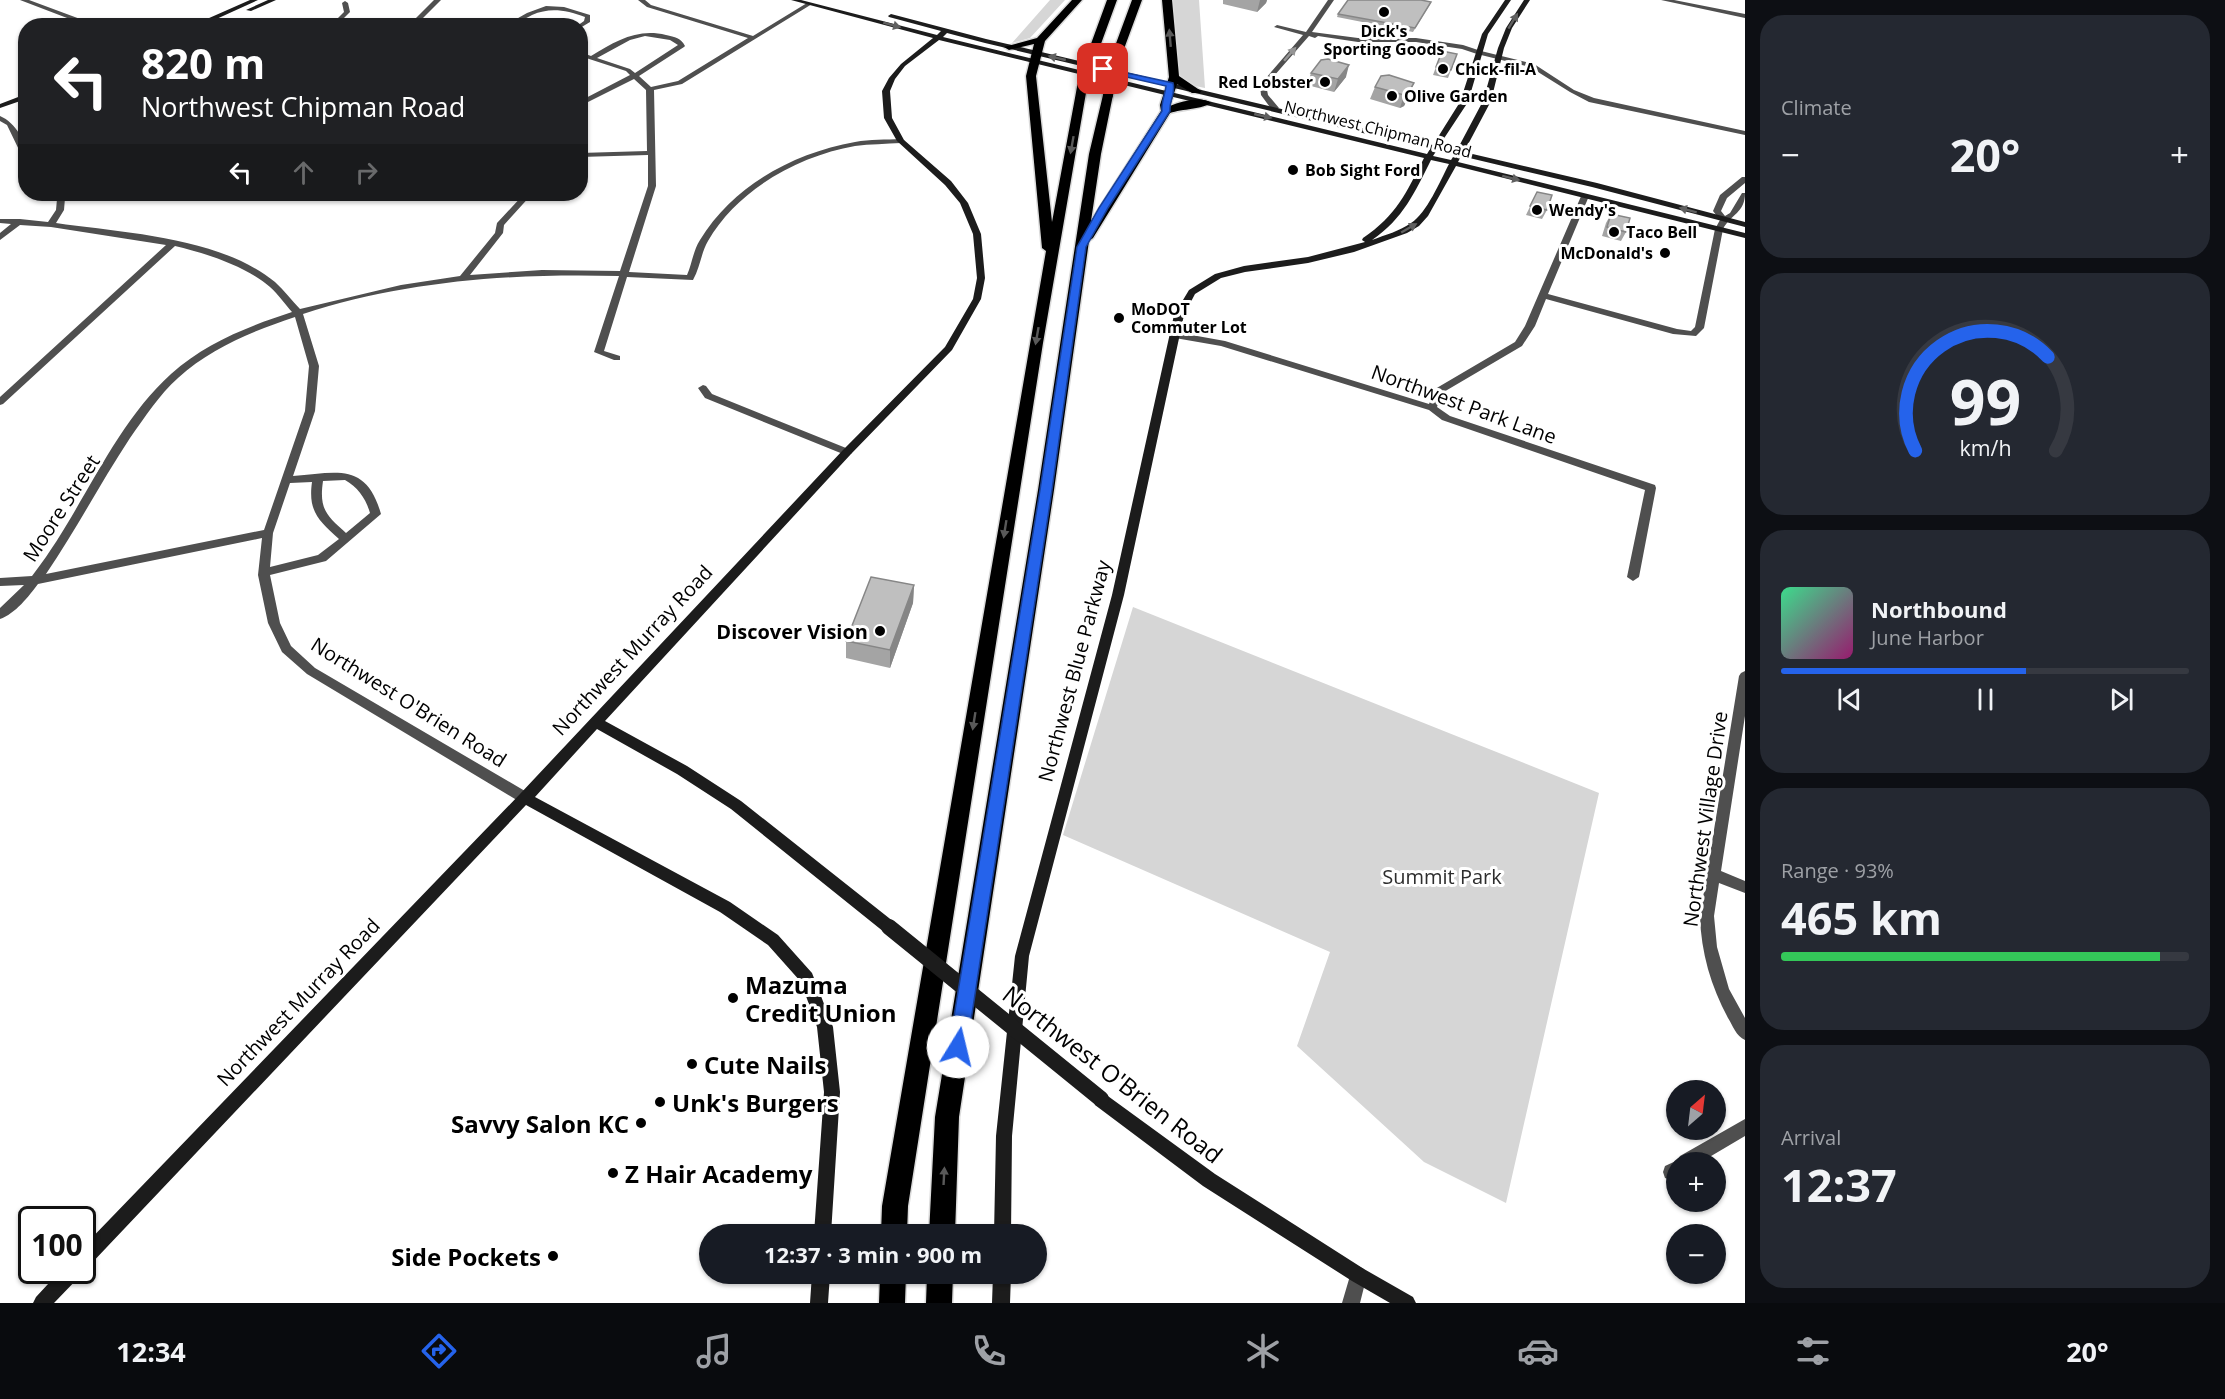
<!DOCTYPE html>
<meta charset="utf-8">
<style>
:root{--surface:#171b24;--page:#242831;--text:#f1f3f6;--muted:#9ea1a6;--line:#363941;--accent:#2563eb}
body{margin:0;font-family:"Open Sans",sans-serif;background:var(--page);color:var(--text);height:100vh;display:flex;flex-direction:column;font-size:22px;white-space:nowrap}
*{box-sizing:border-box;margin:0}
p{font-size:20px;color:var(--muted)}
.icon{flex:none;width:33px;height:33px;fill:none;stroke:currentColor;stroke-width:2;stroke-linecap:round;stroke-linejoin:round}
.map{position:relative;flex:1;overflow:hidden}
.panel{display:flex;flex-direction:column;gap:15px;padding:15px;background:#0d0f14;width:480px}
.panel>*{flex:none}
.top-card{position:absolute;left:18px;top:18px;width:570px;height:183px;border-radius:24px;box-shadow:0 2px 4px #0004;background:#202124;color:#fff;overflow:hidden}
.needle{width:39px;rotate:28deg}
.fabs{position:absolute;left:1666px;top:1080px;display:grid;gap:12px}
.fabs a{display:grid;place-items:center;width:60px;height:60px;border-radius:50%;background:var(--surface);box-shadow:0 2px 4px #0004;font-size:30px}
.speed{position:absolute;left:18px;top:1206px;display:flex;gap:12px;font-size:30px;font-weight:700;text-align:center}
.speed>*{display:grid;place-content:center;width:78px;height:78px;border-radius:50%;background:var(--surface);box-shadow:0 2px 4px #0004;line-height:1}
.speed .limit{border:3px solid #111;border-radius:9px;background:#fff;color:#111}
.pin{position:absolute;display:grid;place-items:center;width:51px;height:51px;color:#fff;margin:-26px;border-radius:12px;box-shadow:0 3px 9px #0006}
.me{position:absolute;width:66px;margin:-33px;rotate:9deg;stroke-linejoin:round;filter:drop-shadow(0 0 4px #0008)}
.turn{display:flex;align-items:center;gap:21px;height:126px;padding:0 24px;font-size:27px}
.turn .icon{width:78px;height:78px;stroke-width:2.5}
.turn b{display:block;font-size:42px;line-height:51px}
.lanes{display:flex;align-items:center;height:57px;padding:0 24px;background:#0003;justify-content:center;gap:30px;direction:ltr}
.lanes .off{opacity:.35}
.big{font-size:45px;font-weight:700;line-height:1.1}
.panel .tile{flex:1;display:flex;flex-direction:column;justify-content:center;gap:9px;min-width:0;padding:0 21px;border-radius:24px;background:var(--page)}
.panel .dial{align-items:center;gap:0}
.dial svg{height:156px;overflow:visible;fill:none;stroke:var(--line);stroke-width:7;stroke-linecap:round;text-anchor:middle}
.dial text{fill:var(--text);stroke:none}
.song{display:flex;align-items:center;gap:18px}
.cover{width:72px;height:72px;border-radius:9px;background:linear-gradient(135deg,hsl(150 70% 55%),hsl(320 70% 35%))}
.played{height:6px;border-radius:3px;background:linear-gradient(90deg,var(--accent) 60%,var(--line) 60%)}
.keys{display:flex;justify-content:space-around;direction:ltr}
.heat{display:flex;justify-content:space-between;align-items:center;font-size:33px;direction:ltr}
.charge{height:9px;border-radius:4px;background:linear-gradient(90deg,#34c759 93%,var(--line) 0)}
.trip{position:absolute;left:699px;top:1224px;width:348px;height:60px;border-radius:30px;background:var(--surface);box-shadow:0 2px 4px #0004;font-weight:700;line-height:60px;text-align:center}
.tab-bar{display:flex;height:96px;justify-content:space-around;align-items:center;background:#090b0e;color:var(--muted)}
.tab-bar .icon{width:42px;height:42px}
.tab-bar .selected{color:var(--accent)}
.tab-bar b{font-size:27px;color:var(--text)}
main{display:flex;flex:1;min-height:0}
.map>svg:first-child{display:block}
.green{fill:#d6d6d6}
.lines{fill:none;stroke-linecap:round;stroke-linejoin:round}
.highway-casing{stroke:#dbdbdb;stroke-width:3}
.street{fill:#4f4f4f;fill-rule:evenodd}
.secondary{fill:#1c1c1c;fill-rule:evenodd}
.highway{fill:#000;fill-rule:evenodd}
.highway-bridge-casing{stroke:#dbdbdb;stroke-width:12;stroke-linecap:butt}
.secondary-bridge{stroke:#1c1c1c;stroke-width:16}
.highway-bridge{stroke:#000;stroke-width:10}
.wall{fill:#a4a4a4}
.shaded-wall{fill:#868686}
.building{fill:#bfbfbf;stroke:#868686;stroke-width:1.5}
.oneway{fill:#606060}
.oneway2{fill:#595959}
.oneway3{fill:#959595}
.route{fill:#2563eb;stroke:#184099;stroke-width:1.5}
.poi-dot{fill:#000;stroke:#fff;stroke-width:2}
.labels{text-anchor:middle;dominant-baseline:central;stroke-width:6;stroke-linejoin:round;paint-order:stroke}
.far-poi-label{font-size:16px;font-weight:bold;fill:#000;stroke:#fff;text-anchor:start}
.far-street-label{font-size:16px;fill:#000;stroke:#fff}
.street-label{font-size:20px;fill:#000;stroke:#fff}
.poi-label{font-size:20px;font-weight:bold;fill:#000;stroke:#fff;text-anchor:end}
.park-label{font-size:20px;fill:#2d2d2d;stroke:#fff}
.near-poi-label{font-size:24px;font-weight:bold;fill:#000;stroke:#fff;text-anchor:start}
.near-street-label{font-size:24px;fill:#000;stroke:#fff}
</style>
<main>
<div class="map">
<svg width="1745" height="1303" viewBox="0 0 1745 1303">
<rect width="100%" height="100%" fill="#fff"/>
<path class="green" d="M1050,0h15l-35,38 -18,5z
M1171,0h28l6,88 -15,-3 -12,-10z
M1133,607l466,186 -93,410 -82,-41 -127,-116 33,-94 -267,-117z"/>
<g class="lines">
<g class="highway-casing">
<path id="highway" d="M1072,0h10l-37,41 -9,35 16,146 25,-135 5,-3 5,3 -44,256 -135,863 -1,28h-26l1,-28 164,-955 -4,-3 -16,-172 8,-32 -25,6 -5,-3 33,-9z
M1107,0h10l-19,52 -9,2 -1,-2z
M1132,0h10l-21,57 -9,2 -1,-2z
M1162,0h10l7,76 22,15 -1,2h-8l-15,-9 -7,22c12,-5 32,-10 41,-3 -8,6 -29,6 -41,10l-77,125 -4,3 -35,249 -95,627 -4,117h-26l6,-117 103,-627 51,-336 14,-59 1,-2h8l1,2 -12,59 -10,67 70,-110 -1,-6 9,-28z
M880,1274h26l-1,29h-26z
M927,1274h26l-1,29h-26z"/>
</g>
<path class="street" d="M20,0h9l70,26h-11z
M434,0h7l-26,26h-7z
M638,0h7l6,5 102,31 54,-33 5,1 -130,80 -28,6 2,96 -27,86 58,3c5,-11 6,-24 13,-35 33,-54 93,-87 155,-98 15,-3 31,-2 46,-3l4,2 -4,2c-15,1 -31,1 -46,3 -57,10 -118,44 -147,95 -7,12 -8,27 -15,39l-66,-3 -23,74 16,5v4h-6l-20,-8 25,-76c-106,-3 -215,5 -316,38l16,52 -4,45 -22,65c43,-3 73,-15 88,38l-55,47 -56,14 10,48 11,23 24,22 215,126 2,4 -2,4 -5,2 -5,-2 -213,-128 -25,-22 -14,-29 -10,-48 4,-37 -224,46c-9,12 -23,30 -38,35v-11l24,-23 -24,1v-8l32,-2 3,-4c47,-61 78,-146 136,-198 34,-31 78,-48 121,-62 -7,-8 -14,-18 -22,-25 -24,-21 -65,-34 -95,-41l-172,158 -3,1v-8l166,-152 -115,-18 -31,-2 -20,15v-7l11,-9 -11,-1v-4h20l28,3 8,-12 1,-11 -5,-5h8l5,4 -1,12 -8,13c69,10 164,14 219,59 9,8 17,19 25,27l101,-24 59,-9 35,-43 2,-10 27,-29h8l-28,31 -1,8 -33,42 72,-5 78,1 28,-85v-31l-68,2v-4l67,-2 -1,-61 -12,-11 -54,27v-5l50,-26 -4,-4 -46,-15v-4l11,4c25,-15 46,-28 75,-21 9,2 15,3 19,11l-1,1 -45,29 12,11 27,-6 70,-43 -101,-31zM645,36l25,4 8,5 -43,28 -5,-4 -33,-11 33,-18zM295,317l14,49 -4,45 -41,119 -218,44c30,-44 55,-92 84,-136 15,-21 29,-43 48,-60 33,-30 75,-47 117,-61zM345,480c13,7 21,19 25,33l-24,20c-20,-18 -27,-24 -23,-52zM312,482c-4,29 6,38 27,57l-21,16 -48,12 3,-34 17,-50z
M1328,0h6l-22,32 46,6h58l47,7 18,6 53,13 40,26 20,8 151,33v4l-156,-33 -19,-10 -40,-25 -53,-13 -15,-5 -46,-7h-58l-40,-6 -3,2 -6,-2 -43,49 2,10 11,13 -7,2 -11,-15 -1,-10 43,-50 -29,-8 3,-2 29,7z
M1661,0h13l71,14v4z
M345,1l3,2 2,9 -8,8 -1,6h-6l1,-6 8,-8 -2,-9z
M546,6l18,1 26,8v7l-10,6v-2h-3l7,-5 1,-4c-19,-7 -35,-10 -53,-2 -10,5 -17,11 -28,11l23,-13z
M0,116c16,7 26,25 26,42l-4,-2 -15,-31 -7,-4z
M1742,177h3v6l-18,15 -6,13 4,5 5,-3 12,-20h3c0,20 -14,21 -22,36l-19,99 -8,8 -23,-2 -127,-35 -11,27 -13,20 -80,47 -5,14 13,9 205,69 1,3 -17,89 -6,4 -6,-4 18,-87 -203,-70 -13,-10 -208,-64 -46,-8 -5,-3 5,-3 50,9 204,63 6,-15 80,-47 10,-16 57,-132 7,2 -41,98 129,35 14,2 4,-4 20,-98 5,-9 -7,-9 7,-16z
M703,385l3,1 6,8 139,56 1,2 -1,2h-8l-138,-56 -7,-10z
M1745,671v45l-24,155 24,10v12l-26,-10 -5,33 3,31 12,42 16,29v22c-9,-4 -12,-14 -17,-22 -17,-32 -27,-65 -28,-102l39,-240 2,-3z
M1745,1119v17l-44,26h-24v16l-6,2 -6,-2 -2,-6 2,-6 13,-6 2,-4z
M1358,1266l6,3 3,6 -7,28h-18l10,-34z"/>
<path class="secondary" d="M250,0h8l-57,26h-10z
M268,0h8l-25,11 -5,-1z
M791,0h10l136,35 4,-4 -52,-14 -1,-1 3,-2 95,25 447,106 27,-43 22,-68 23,-34h6l-23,34 -20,68 -29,44 18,4 26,-49 15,-53 8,-20 18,-28h6l-18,28 -8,20 -13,53 -27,51 133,31 148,39v5l-153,-40 -131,-31 -3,6 287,71v5l-289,-72 -28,50 -9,10 -12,7 -53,19 -46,11 -63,9 -24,6 -26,16 -11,21 -60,280 -95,361 -17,180 -1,98h-17l2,-98 19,-180 97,-361 62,-280 15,-25 26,-16 29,-8 64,-9 57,-15 -3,-2 1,-2c34,-23 43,-45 61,-80l-485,-118 -34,26 -10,13 -5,12 2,27 12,22 47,41 17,22 13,31 4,44 -4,21 -29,51 -101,104 -246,267 82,45 54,35 153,121 2,5 -2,5 -5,2 -5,-2 -153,-123 -54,-35 -80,-45 -62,68 195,105 48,33 34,38 21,54 7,65 -9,142h-17l10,-142 -7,-65 -16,-45 -33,-37 -48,-33 -194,-107 -438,462 -5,2v1l-3,6 -26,27h-21l3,-6 25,-27h21v-22l438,-454 323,-344 102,-103 28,-48 4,-21 -4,-44 -13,-31 -15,-18 -48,-44 -13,-23 -2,-27 7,-13 12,-14 32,-26zM947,33l38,10 445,106 -3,5 -484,-117zM1437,150l18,4 -4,6 -18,-4zM1431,160l18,4c-9,17 -22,49 -38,59 -11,8 -26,12 -39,17 31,-21 43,-48 59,-80z
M26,94v5l-26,9v-4z
M1101,1091l114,83 149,95 49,28 3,6h-26l-38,-22 -149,-95 -108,-81 -2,-6 2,-6z
M812,1274h18l-2,29h-18z
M993,1274h18l-1,29h-18z"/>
<use href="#highway" class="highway"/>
<g class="highway-bridge-casing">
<path id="highway-bridge" d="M1082,87l11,-35
M1108,95l8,-38"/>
</g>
<path class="secondary-bridge" d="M889,927l212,172"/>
<use href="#highway-bridge" class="highway-bridge"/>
</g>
<path class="wall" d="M1223,0h44l-1,3 -9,9 -34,-8z
M1431,2l-2,4 -16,26 -76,-15 1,-3z
M1442,51l15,3 -9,24 -15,-3z
M1311,73l35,4 -12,15 -27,-7z
M1375,87l34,9 -5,10 -4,2 -30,-9z
M1537,192l10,18 -5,9 -16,-4z
M1611,214l15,18 -5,9 -19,-5 4,-13z
M914,585l-1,18 -23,65 -44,-10v-17z"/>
<path class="shaded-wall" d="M1260,0h7l-1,3 -9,9z
M1349,65l-3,12 -12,15 4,-13z
M1414,83l-5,13 -5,10 -4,2 4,-13z
M914,585l-1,18 -23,65v-18z"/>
<path class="building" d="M1348,0h73l10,2 -16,26 -77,-14z
M1442,51l15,3 -6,16 -15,-3z
M1328,59l21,6 -11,14 -27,-6 10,-13z
M1389,75l25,8 -6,10 -4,2 -29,-8 6,-11z
M1537,192l15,3 -5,15 -17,-4z
M1611,214l19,4 -4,14 -19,-5z
M871,577l43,8 -24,65 -44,-9z"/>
<defs><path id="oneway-solid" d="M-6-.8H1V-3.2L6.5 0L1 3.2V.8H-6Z" transform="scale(1.5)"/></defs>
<g class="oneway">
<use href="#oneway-solid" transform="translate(1513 21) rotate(-59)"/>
<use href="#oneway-solid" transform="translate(892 25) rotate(15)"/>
<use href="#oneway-solid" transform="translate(1057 58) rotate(-167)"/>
<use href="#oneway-solid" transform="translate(1263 116) rotate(13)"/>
<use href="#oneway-solid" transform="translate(1511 178) rotate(14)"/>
<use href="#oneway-solid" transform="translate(1688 210) rotate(-165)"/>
<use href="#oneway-solid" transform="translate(1409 228) rotate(-30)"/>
</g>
<g class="oneway2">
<use href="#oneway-solid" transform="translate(1170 38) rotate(-95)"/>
<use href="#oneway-solid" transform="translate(1072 145) rotate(100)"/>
<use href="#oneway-solid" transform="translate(1037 336) rotate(100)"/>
<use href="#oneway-solid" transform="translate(1005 529) rotate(99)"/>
<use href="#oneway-solid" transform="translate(974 721) rotate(99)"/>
<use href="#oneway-solid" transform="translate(944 1176) rotate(-87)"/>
</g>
<use class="oneway3" href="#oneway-solid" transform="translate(1290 54) rotate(-49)"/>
<path class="route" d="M1100,67l73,16c3,10 -4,18 -3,28l-62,97 -22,39 -34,243 -85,557 -3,7 -6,2 -6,-2 -3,-7 91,-557 37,-243 22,-39 63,-97c-1,-8 3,-16 4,-25l-66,-15z"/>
<g class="poi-dot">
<circle cx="1384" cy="12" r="6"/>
<circle cx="1443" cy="69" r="6"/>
<circle cx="1325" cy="82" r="6"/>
<circle cx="1392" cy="96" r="6"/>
<circle cx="1293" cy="170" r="6"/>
<circle cx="1537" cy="210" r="6"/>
<circle cx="1614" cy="232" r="6"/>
<circle cx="1665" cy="253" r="6"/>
<circle cx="1119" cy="318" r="6"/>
<circle cx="880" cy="631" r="6"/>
<circle cx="733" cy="998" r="6"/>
<circle cx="692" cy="1064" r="6"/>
<circle cx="660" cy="1102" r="6"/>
<circle cx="641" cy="1123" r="6"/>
<circle cx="613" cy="1173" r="6"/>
<circle cx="553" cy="1256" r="6"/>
</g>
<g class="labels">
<g class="far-poi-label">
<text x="1384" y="31" text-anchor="middle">Dick's<tspan x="1384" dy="18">Sporting Goods</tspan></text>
<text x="1455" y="69">Chick-fil-A</text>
<text x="1313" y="82" text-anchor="end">Red Lobster</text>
<text x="1404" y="96">Olive Garden</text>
<text x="1305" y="170">Bob Sight Ford</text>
<text x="1549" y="210">Wendy's</text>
<text x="1626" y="232">Taco Bell</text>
<text x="1653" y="253" text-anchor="end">McDonald's</text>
<text x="1131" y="309">MoDOT<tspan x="1131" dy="18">Commuter Lot</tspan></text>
</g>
<g class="far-street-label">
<text transform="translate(1378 129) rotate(14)">Northwest Chipman Road</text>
</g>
<g class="street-label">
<text transform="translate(1464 404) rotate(20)">Northwest Park Lane</text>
<text transform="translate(61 508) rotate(-57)">Moore Street</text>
<text transform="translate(632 650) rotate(-47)">Northwest Murray Road</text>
<text transform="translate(1074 671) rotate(-75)">Northwest Blue Parkway</text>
<text transform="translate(409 702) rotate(32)">Northwest O'Brien Road</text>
<text transform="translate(1705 819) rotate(-82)">Northwest Village Drive</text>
<text transform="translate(298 1002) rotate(-46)">Northwest Murray Road</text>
</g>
<g class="poi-label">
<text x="868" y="631">Discover Vision</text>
</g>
<g class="park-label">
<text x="1442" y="876">Summit Park</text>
</g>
<g class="near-poi-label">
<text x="745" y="984">Mazuma<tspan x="745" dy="28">Credit Union</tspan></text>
<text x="704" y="1064">Cute Nails</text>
<text x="672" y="1102">Unk's Burgers</text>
<text x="629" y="1123" text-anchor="end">Savvy Salon KC</text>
<text x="625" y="1173">Z Hair Academy</text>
<text x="541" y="1256" text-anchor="end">Side Pockets</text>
</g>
<g class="near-street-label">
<text transform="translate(1113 1074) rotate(38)">Northwest O'Brien Road</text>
</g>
</g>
</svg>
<div class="fabs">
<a><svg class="needle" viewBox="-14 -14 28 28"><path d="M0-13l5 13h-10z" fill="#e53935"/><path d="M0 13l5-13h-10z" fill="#9ea1a6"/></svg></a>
<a>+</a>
<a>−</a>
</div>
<div class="speed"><div class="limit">100</div></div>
<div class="pin" style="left:1103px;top:69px;background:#d93025"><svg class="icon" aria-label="arrive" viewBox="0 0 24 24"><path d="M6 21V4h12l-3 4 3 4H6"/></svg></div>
<svg class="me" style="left:958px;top:1047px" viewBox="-20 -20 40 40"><circle r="19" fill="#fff"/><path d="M0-13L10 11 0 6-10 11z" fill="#2563eb"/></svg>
<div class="trip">12:37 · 3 min · 900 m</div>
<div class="top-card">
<div class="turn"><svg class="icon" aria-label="left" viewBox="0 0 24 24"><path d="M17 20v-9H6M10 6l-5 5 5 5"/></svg><div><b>820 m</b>Northwest Chipman Road</div></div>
<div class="lanes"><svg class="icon" aria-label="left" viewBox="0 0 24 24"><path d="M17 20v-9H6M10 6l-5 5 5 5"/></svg><svg class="icon off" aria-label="ahead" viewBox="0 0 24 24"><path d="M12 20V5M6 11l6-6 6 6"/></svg><svg class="icon off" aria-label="right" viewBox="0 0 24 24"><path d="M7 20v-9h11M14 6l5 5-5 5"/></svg></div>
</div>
</div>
<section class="panel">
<div class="tile"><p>Climate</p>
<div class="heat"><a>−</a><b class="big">20°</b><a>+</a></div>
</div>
<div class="tile dial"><svg viewBox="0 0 100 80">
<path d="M14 69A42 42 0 1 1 86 69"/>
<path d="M14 69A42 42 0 0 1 82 21" stroke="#2563eb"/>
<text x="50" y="56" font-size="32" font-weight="700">99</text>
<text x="50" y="72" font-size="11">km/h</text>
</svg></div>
<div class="tile">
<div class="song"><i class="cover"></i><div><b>Northbound</b><p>June Harbor</p></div></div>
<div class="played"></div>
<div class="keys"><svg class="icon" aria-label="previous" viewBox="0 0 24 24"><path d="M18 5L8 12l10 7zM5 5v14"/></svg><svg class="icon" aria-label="pause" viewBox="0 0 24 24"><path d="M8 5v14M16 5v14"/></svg><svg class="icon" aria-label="next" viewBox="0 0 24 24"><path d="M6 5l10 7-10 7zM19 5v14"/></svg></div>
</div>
<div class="tile"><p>Range · 93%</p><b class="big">465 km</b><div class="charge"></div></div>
<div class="tile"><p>Arrival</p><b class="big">12:37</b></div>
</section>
</main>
<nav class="tab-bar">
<b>12:34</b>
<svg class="icon selected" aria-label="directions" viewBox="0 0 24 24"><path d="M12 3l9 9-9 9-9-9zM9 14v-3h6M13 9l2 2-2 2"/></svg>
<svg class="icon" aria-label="music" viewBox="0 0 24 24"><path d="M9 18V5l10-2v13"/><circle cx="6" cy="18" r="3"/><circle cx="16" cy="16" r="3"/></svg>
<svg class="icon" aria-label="phone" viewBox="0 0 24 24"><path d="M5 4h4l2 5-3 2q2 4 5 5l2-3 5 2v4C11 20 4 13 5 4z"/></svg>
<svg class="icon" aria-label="climate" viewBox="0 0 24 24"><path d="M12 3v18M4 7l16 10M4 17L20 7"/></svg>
<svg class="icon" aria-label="car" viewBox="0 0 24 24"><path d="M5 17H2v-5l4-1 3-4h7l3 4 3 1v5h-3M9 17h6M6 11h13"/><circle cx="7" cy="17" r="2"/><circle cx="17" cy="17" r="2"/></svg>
<svg class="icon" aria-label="filters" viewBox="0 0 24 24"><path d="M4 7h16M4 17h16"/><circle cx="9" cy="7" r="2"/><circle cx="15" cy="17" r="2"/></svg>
<b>20°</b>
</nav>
